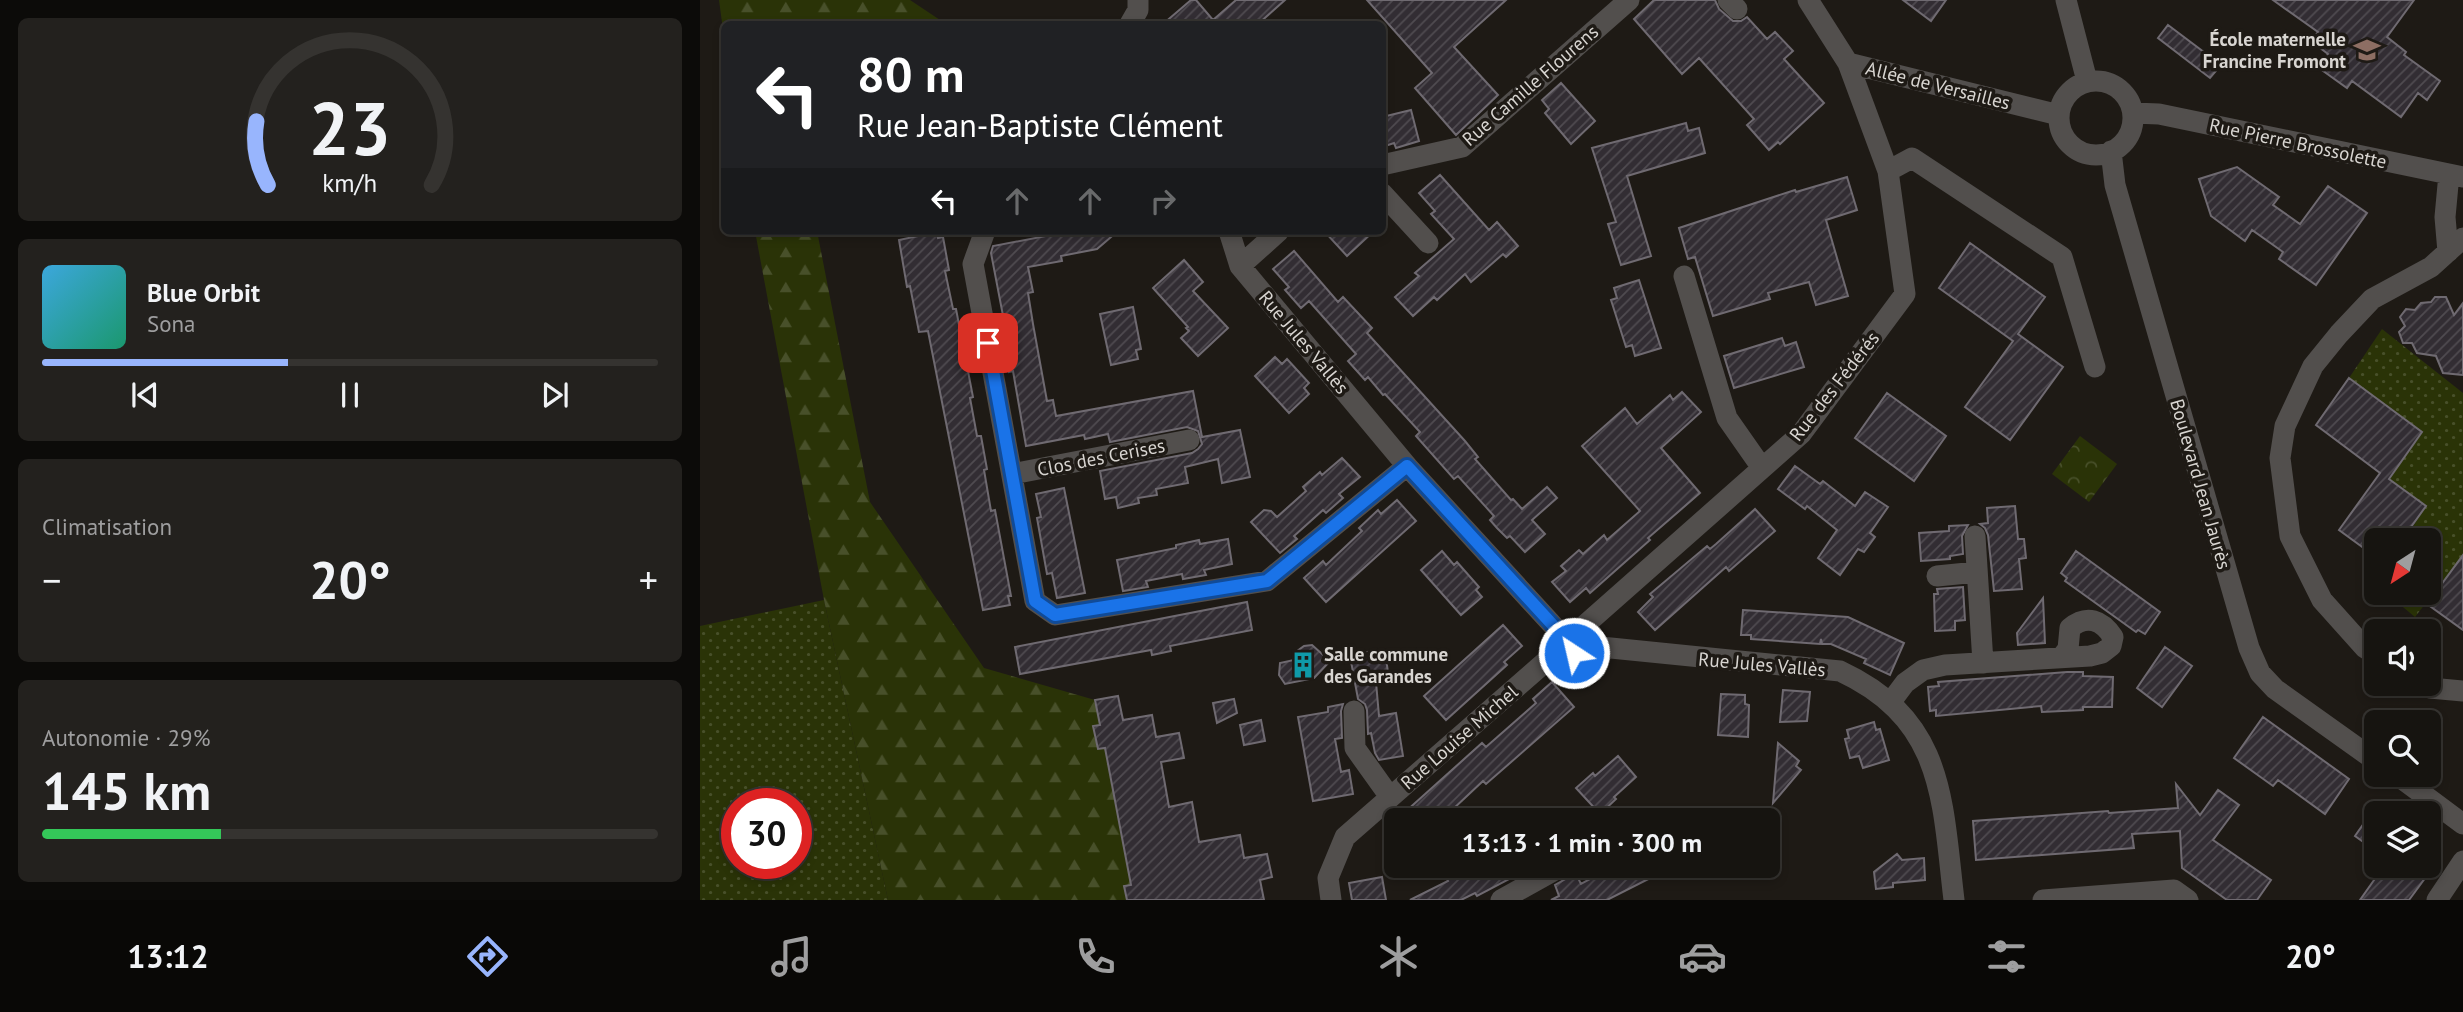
<!DOCTYPE html>
<html lang="fr">
<meta charset="utf-8">
<style>
:root{--surface:#161410;--page:#23211e;--text:#f1f3f6;--muted:#9e9e9f;--line:#353330;--accent:#98b5fd}
body{margin:0;font-family:"PT Sans",sans-serif;background:var(--page);color:var(--text);height:100vh;display:flex;flex-direction:column;font-size:26px;white-space:nowrap}
*{box-sizing:border-box;margin:0}
p{font-size:23px;color:var(--muted)}
.icon{flex:none;width:38px;height:38px;fill:none;stroke:currentColor;stroke-width:2;stroke-linecap:round;stroke-linejoin:round}
.map{position:relative;flex:1;overflow:hidden}
.side{display:flex;flex-direction:column;gap:18px;padding:18px;background:#0c0b09;width:700px}
.side>*{flex:none}
.guide{position:absolute;left:21px;top:21px;width:665px;height:214px;border-radius:10px;box-shadow:0 4px 10px #0003,0 0 0 2px var(--line);background:#202124;color:#fff;overflow:hidden}
.needle{width:46px;rotate:216deg}
.buttons{position:absolute;left:1664px;top:528px;display:grid;gap:14px}
.buttons a{display:grid;place-items:center;width:77px;height:77px;border-radius:10px;background:var(--surface);box-shadow:0 4px 10px #0003,0 0 0 2px var(--line);font-size:35px}
.speed{position:absolute;left:21px;top:788px;display:flex;gap:14px;font-size:35px;font-weight:700;text-align:center}
.speed>*{display:grid;place-content:center;width:91px;height:91px;border-radius:50%;background:var(--surface);box-shadow:0 4px 10px #0003,0 0 0 2px var(--line);line-height:1}
.speed .limit{border:10px solid #d22;background:#fff;color:#111}
.pin{position:absolute;display:grid;place-items:center;width:60px;height:60px;color:#fff;margin:-30px;border-radius:14px;box-shadow:0 4px 10px #0006}
.me{position:absolute;width:77px;margin:-38px;rotate:325deg;stroke-linejoin:round;filter:drop-shadow(0 0 5px #0008)}
.turn{display:flex;align-items:center;gap:24px;height:147px;padding:0 21px;font-size:32px}
.turn .icon{width:91px;height:91px;stroke-width:2.5}
.turn b{display:block;font-size:49px;line-height:60px}
.lanes{display:flex;align-items:center;height:66px;padding:0 21px;background:#0003;justify-content:center;gap:35px;direction:ltr}
.lanes .off{opacity:.35}
.big{font-size:52px;font-weight:700;line-height:1.1}
.side .widget{flex:1;display:flex;flex-direction:column;justify-content:center;gap:10px;min-width:0;padding:0 24px;border-radius:10px;background:var(--page)}
.side .dial{align-items:center;gap:0}
.dial svg{height:182px;overflow:visible;fill:none;stroke:var(--line);stroke-width:7;stroke-linecap:round;text-anchor:middle}
.dial text{fill:var(--text);stroke:none}
.song{display:flex;align-items:center;gap:21px}
.cover{width:84px;height:84px;border-radius:10px;background:linear-gradient(135deg,hsl(200 70% 55%),hsl(160 70% 35%))}
.played{height:7px;border-radius:4px;background:linear-gradient(90deg,var(--accent) 40%,var(--line) 40%)}
.keys{display:flex;justify-content:space-around;direction:ltr}
.heat{display:flex;justify-content:space-between;align-items:center;font-size:38px;direction:ltr}
.charge{height:10px;border-radius:5px;background:linear-gradient(90deg,#34c759 29%,var(--line) 0)}
.trip{position:absolute;left:684px;top:808px;width:396px;height:70px;border-radius:10px;background:var(--surface);box-shadow:0 4px 10px #0003,0 0 0 2px var(--line);font-weight:700;line-height:70px;text-align:center}
.dock{display:flex;height:112px;justify-content:space-around;align-items:center;background:#090806;color:var(--muted)}
.dock .icon{width:49px;height:49px}
.dock .on{color:var(--accent)}
.dock b{font-size:32px;color:var(--text)}
main{display:flex;flex:1;min-height:0}
.map>svg:first-child{display:block}
.grass{fill:url(#grass-dots);fill-rule:evenodd}
.forest{fill:url(#forest-firs)}
.park{fill:url(#park-crowns)}
.building{fill:url(#building-hatch);stroke:#6f6a71;stroke-width:2}
.lines{fill:none;stroke-linecap:round;stroke-linejoin:round}
.minor{stroke:#524f4d;stroke-width:21}
.route-casing{stroke:#114b97;stroke-width:18}
.route{stroke:#1a73e8;stroke-width:12}
.labels{text-anchor:middle;dominant-baseline:central;stroke-width:7;stroke-linejoin:round;paint-order:stroke}
.poi-label{font-size:19px;font-weight:bold;fill:#d8d5d1;stroke:#1e1a15;text-anchor:end}
.street-label{font-size:19px;fill:#d8d5d1;stroke:#1e1a15}
</style>
<main>
<section class="side">
<div class="widget dial"><svg viewBox="0 0 100 80">
<path d="M14 69A42 42 0 1 1 86 69"/>
<path d="M14 69A42 42 0 0 1 9 41" stroke="#98b5fd"/>
<text x="50" y="56" font-size="32" font-weight="700">23</text>
<text x="50" y="72" font-size="11">km/h</text>
</svg></div>
<div class="widget">
<div class="song"><i class="cover"></i><div><b>Blue Orbit</b><p>Sona</p></div></div>
<div class="played"></div>
<div class="keys"><svg class="icon" aria-label="previous" viewBox="0 0 24 24"><path d="M18 5L8 12l10 7zM5 5v14"/></svg><svg class="icon" aria-label="pause" viewBox="0 0 24 24"><path d="M8 5v14M16 5v14"/></svg><svg class="icon" aria-label="next" viewBox="0 0 24 24"><path d="M6 5l10 7-10 7zM19 5v14"/></svg></div>
</div>
<div class="widget"><p>Climatisation</p>
<div class="heat"><a>−</a><b class="big">20°</b><a>+</a></div>
</div>
<div class="widget"><p>Autonomie · 29%</p><b class="big">145 km</b><div class="charge"></div></div>
</section>
<div class="map">
<svg width="1763" height="900" viewBox="0 0 1763 900">
<defs>
<pattern id="grass-dots" width="8" height="8" patternUnits="userSpaceOnUse" patternTransform="scale(1.75)"><rect width="8" height="8" fill="#2a3307"/><path d="M2 2h.1M6 6h.1" fill="none" stroke="#48502a" stroke-width="1.8" stroke-linecap="round"/></pattern>
<pattern id="forest-firs" width="22" height="20" patternUnits="userSpaceOnUse" patternTransform="scale(1.75)"><rect width="22" height="20" fill="#2a3307"/><path d="M5 1l3.5 6h-7zM16 11l3.5 6h-7z" fill="#48502a"/></pattern>
<pattern id="park-crowns" width="20" height="18" patternUnits="userSpaceOnUse" patternTransform="scale(1.75)"><rect width="20" height="18" fill="#2a3307"/><path d="M2 6a3 3 0 1 1 6 0M12 15a3 3 0 1 1 6 0" fill="none" stroke="#48502a"/></pattern>
<pattern id="building-hatch" width="6" height="6" patternUnits="userSpaceOnUse" patternTransform="scale(1.75)"><rect width="6" height="6" fill="#322d33"/><path d="M-1 1l2-2M0 6l6-6M5 7l2-2" fill="none" stroke="#4f4b50"/></pattern>
</defs>
<rect width="100%" height="100%" fill="#1e1a15"/>
<path class="grass" d="M1682,329l81,64v168l-3,-2 -45,58 -29,-24h43v-52h-25l22,-35 -37,-27 33,-47 -73,-54z
M124,600l64,300h-188v-274zM37,803h59v60h-59z"/>
<path class="forest" d="M19,0h191l36,24h-222v13z
M55,231h62l53,271 114,166 111,32 5,25 -7,2 5,22 7,-1 26,137 -7,1 3,14h-239l-64,-300z"/>
<path class="park" d="M1380,436l37,28 -28,38 -37,-28z"/>
<path class="building" d="M491,0h5l17,20 23,-20h49l-27,24h-95z
M667,0h139l-52,47 44,48 -42,40 -41,-47 17,-15z
M954,0h61l4,9 14,12h8l6,-4 20,22 8,-7 18,19 -9,8 40,44 -44,41 -2,-2 -9,8 -22,-25 7,-6 -55,-61 -17,16 -48,-55z
M1203,0h43l-15,21z
M1573,0h141l-27,37 19,15 -2,3 36,26 -13,19 -9,-7 -17,24 -49,-36 -5,7 -28,-20 9,-14 -17,-13 7,-9z
M1468,25l53,40 -11,13 -52,-40z
M861,83l34,38 -24,23 -26,-31 4,-4 -7,-9z
M711,110l8,31 -23,7 -2,-5 -12,4v-30z
M986,123l2,8 11,-3 6,25 -78,23 24,80 -30,9 -13,-41 8,-2 -24,-74z
M1537,167l42,30 -6,8 27,19 28,-38 39,27 -51,72 -37,-26 4,-7 -31,-22 -7,11 -34,-25 -12,-37z
M740,175l49,55 8,-8 21,24 -12,11 -3,-3 -32,28 -6,-8 -28,26 -3,-3 -21,19 -18,-19 24,-21 -4,-3 39,-34 -23,-25 4,-3 -16,-18z
M1147,177l10,33 -31,10 22,76 -32,9 -7,-23 -41,11 2,6 -57,17 -18,-59 -7,2 -9,-31 116,-38 1,2z
M345,231h73l-21,18 -36,7 1,5 -34,6 5,25 -5,1 5,31 14,77 6,-1 3,16 137,-25 9,46 38,-7 10,47 -28,6 -4,-24 -33,8 3,16 -32,6 1,6 -19,3 1,5 -21,5 -2,-11 -11,2 -5,-28 92,-18 6,-4 4,-5 -4,-13 -11,-4 -77,15 -2,-8 -23,5 -1,-4 -58,11 -13,-75 -4,1 -4,-25h4l-18,-94 2,-7 53,-10z
M624,231h50l-27,25z
M237,232l1,6 5,-1 6,33 -4,1 8,38h3l17,88 -3,1 7,38h4l6,33 -3,1 7,41 4,-1 16,86h-3l2,9 -27,5 -55,-279 -9,1 -9,-46 -3,1 -8,-47z
M1270,243l75,54 -27,37 45,33 -53,73 -45,-33 48,-66 -74,-53z
M594,251l44,51 5,-5 29,31 -5,5 98,108 13,16 -3,2 36,41 2,-1 9,10 25,-22 10,11 -25,22 13,14 -20,18 -15,-16 -3,2 -10,-10 -7,-8 4,-4 -36,-40 -4,3 -38,-43 4,-4 -35,-38 -2,1 -15,-18 -3,3 -17,-19 8,-7 -47,-53 -8,7 -16,-18 4,-3 -16,-18z
M484,260l19,22 -10,9 35,37 -30,28 -17,-18 8,-7 -3,-3 2,-1 -35,-39z
M939,280l22,68 -26,8 -3,-11 -6,2 -15,-47 6,-2 -3,-10z
M1735,297h11l8,18 9,-12v72l-20,-2 -7,-17 -19,-3 -5,-10h-9l-4,-11 6,-6 -5,-9 6,-8 9,1 6,-7 10,-1z
M433,307l8,42 -5,1 2,9 -27,6 -11,-51z
M1082,338l3,8 11,-4 8,25 -70,21 -10,-32z
M575,357l7,7 5,-5 22,24 -5,5 5,6 -20,19 -34,-37z
M1649,378l73,54 -33,47 37,27 -25,35h-25v16l-37,-27 41,-57 -64,-48z
M982,392l19,20 -40,36 39,45 -52,45 2,2 -60,53 -4,-5 -16,14 -18,-20 14,-11 -5,-5 18,-16 4,4 21,-19 3,5 33,-29 -58,-65 43,-38 12,16 33,-29 3,5z
M1187,393l59,43 -32,45 -59,-43z
M642,458l18,19 -21,17 4,4 -17,15 -3,-3 -29,26 3,3 -17,14 -29,-31 13,-12 7,1 6,6 29,-26 -3,-4 17,-15 2,3z
M1095,466l25,18 3,-3 32,25 10,-14 23,15 -18,26 5,4 -11,15 -6,-3 -18,26 -22,-17 19,-28 -30,-24 -2,3 -27,-20z
M364,488l21,105 -28,5 -5,-25 -5,1 -10,-56 4,-1 -5,-23z
M697,500l19,21 -90,81 -22,-24 19,-17 3,4 36,-34 -3,-3 19,-18 3,4z
M1315,506l3,33h6l2,19 -7,1 3,30 -28,2 -6,-56 -3,-7 -5,-4 8,-1 -1,-15z
M1055,509l20,22 -46,40 -3,-4 -71,63 -17,-18 15,-15 -3,-3 57,-48 3,3 6,-5z
M1268,525l-6,11 1,18 -13,2v3l-29,2 -2,-28 30,-2v-5z
M528,539l4,25 -28,6 2,5 -23,4 -1,-5 -36,7 2,6 -25,4 -6,-31 59,-12v-3l23,-5 1,4z
M742,551l12,14 3,-3 22,25 -3,3 6,7 -21,18 -40,-45z
M1376,551l84,61 -15,22 -7,-4 -2,2 -71,-51 2,-3 -6,-5z
M1763,555v75l-36,-26z
M1263,587l2,33 -10,1v9l-20,1 -1,-37h4l-1,-5z
M1343,598l2,45 -27,2 -1,-12z
M547,602l5,28 -82,16 1,5 -19,4 -1,-5 -131,24 -5,-27z
M1043,610l105,7 56,26 -14,32 -26,-12 2,-4 -35,-15h-9l-1,-5 -1,5 -69,-5v-4h-10z
M803,625l19,21 -18,16 3,3 -61,55 -22,-24z
M612,645l18,16 -16,17 -29,6 -6,-9 1,-12 14,-3 3,-9 7,-5z
M1465,647l27,19 -30,41 -25,-19z
M672,651l1,3 12,-2 4,27 -13,3 3,34 17,-3 7,43 -24,4 -4,-7 -4,-20 -3,1 -1,-24 -2,-6 -7,-5 -8,-43z
M1367,672h16v4l30,1 -1,30h-29v3l-41,2 -1,-6 -105,10v-6l-6,1 -2,-24 11,-1 -1,-4z
M852,682l22,25 -88,77 -3,-3 -31,29 3,3 -9,8h-51l87,-78 4,4 50,-44 -3,-4z
M1083,690l27,2 -3,29 -27,1z
M1021,694l24,1v9l4,1 -1,32 -30,-2z
M418,696l5,24 29,-5 4,22 23,-4 5,25 -23,4 8,45 23,-5 7,40 41,-7 4,23 23,-4 5,23 -12,3 4,20h-137l-3,-14 7,-1 -26,-137 -7,1 -5,-23 7,-1 -5,-25z
M534,699l3,14 -20,10 -4,-20z
M643,704l-2,7 1,27 -7,1 6,33 8,-2 4,24 -40,7 -15,-84 30,-5v-5z
M1563,717l86,62 -24,35 -47,-34 -5,6 -39,-28z
M561,720l4,21 -21,4 -4,-20z
M1174,722l2,8 4,-1 9,31 -26,8 -4,-12 -9,2 -5,-19 4,-1 -2,-8z
M1078,743l21,18 -3,5 5,4 -28,33z
M918,756l18,21 -22,20 2,2 -16,15 -24,-26 17,-15 2,3z
M1476,784l24,31 18,-25 21,15 -26,35 58,40 -14,20h-30l-45,-32 -2,-37 -48,3 2,14 -158,12 -3,-39 135,-10 1,2 69,-5z
M1676,806v45l-21,-15z
M1197,854l5,6 22,-2 1,22 -32,3v4l-17,2 -2,-17z
M765,866h69l-57,30 -2,-3 -14,7h-51l38,-19 -2,-5z
M914,866h60l-67,34h-56l8,-4 -4,-11 14,-8 5,-7 7,14z
M1684,866h50l-25,34h-49z
M682,877l4,23h-34l-3,-17z"/>
<g class="lines">
<path class="minor" d="M1028,0l9,9
M1366,0l21,81
M430,24l8,-14v-10
M1148,63l211,52
M1359 118a37 37 0 1 1 74 0a37 37 0 1 1-74 0Z
M1433,113l26,1 304,63
M1411,151l4,34 134,463 11,25 15,16 101,72
M682,165l80,-18 167,-147
M1188,171l24,-13 150,99 33,110
M682,193l46,50
M285,231l-12,33 62,337 20,14 212,-34 140,-115
M529,231l11,35 167,200 153,167
M1748,252l-3,-35 4,-43
M540,266l39,-35
M984,276l43,142 35,50
M312,474l177,-34
M1275,536l8,127
M1237,576l40,-4
M877,632l224,-198 104,-140 -17,-123 -40,-108 -40,-63
M881,645l259,26c105,49 102,129 114,229
M1676,655l-11,-7 -43,-48 -32,-64 -10,-78 5,-32 28,-60 26,-32 33,-35 59,-32 32,-29
M1723,684l7,4 33,3
M1190,703l15,-20 18,-13 22,-5 145,-9 12,-3 9,-7 2,-9c-11,-17 -26,-23 -43,-9l-2,21 -7,9
M654,711l1,37 35,49
M1697,775l66,49
M631,900l-3,-22 17,-41 215,-188
M801,900l61,-34
M1343,900l131,-10 14,10
M1737,900l26,-39"/>
</g>
<g class="lines">
<g class="route-casing">
<path id="route" d="M288,343l47,258 20,14 212,-34 140,-115 153,167 -3,11c4,8 8,10 17,9"/>
</g>
<use href="#route" class="route"/>
</g>
<defs>
<g id="school-bare" transform="scale(2.1)"><path d="M0-5L7-2L0 1L-7-2ZM-4 1L0 2.5L4 1V4Q0 6-4 4Z" fill="#8d6e63" stroke="#1e1a15" stroke-width="2.5" paint-order="stroke"/></g>
<g id="building-bare" transform="scale(2.1)"><path d="M-4-6H4V6H1V3H-1V6H-4ZM-2.5-4.3h1.7v1.8h-1.7ZM.8-4.3h1.7v1.8H.8ZM-2.5-1h1.7V.8h-1.7ZM.8-1h1.7V.8H.8Z" fill="#0f9aa8" stroke="#1e1a15" stroke-width="2.5" paint-order="stroke"/></g>
</defs>
<g fill-rule="evenodd">
<use href="#school-bare" x="1667" y="50"/>
<use href="#building-bare" x="603" y="665"/>
</g>
<g class="labels">
<g class="poi-label">
<text x="1646" y="39">École maternelle<tspan x="1646" dy="22">Francine Fromont</tspan></text>
<text x="624" y="654" text-anchor="start">Salle commune<tspan x="624" dy="22">des Garandes</tspan></text>
</g>
<g class="street-label">
<text transform="translate(830 85) rotate(-41)">Rue Camille Flourens</text>
<text transform="translate(1238 85) rotate(14)">Allée de Versailles</text>
<text transform="translate(1598 143) rotate(12)">Rue Pierre Brossolette</text>
<text transform="translate(604 342) rotate(50)">Rue Jules Vallès</text>
<text transform="translate(1134 386) rotate(-52)">Rue des Fédérés</text>
<text transform="translate(401 457) rotate(-11)">Clos des Cerises</text>
<text transform="translate(1501 484) rotate(74)">Boulevard Jean Jaurès</text>
<text transform="translate(1062 664) rotate(5)">Rue Jules Vallès</text>
<text transform="translate(759 737) rotate(-41)">Rue Louise Michel</text>
</g>
</g>
</svg>
<div class="buttons">
<a><svg class="needle" viewBox="-14 -14 28 28"><path d="M0-13l5 13h-10z" fill="#e53935"/><path d="M0 13l5-13h-10z" fill="#9e9e9f"/></svg></a>
<a><svg class="icon" aria-label="sound" viewBox="0 0 24 24"><path d="M4 9h4l5-4v14l-5-4H4zM17 9q2 3 0 6"/></svg></a>
<a><svg class="icon" aria-label="search" viewBox="0 0 24 24"><circle cx="10" cy="10" r="6"/><path d="M15 15l6 6"/></svg></a>
<a><svg class="icon" aria-label="layers" viewBox="0 0 24 24"><path d="M12 4l9 5-9 5-9-5zM3 14l9 5 9-5"/></svg></a>
</div>
<div class="speed"><div class="limit">30</div></div>
<div class="pin" style="left:288px;top:343px;background:#d93025"><svg class="icon" aria-label="arrive" viewBox="0 0 24 24"><path d="M6 21V4h12l-3 4 3 4H6"/></svg></div>
<svg class="me" style="left:874px;top:653px" viewBox="-20 -20 40 40"><circle r="17" fill="#1a73e8" stroke="#fff" stroke-width="3"/><path d="M0-11L8 9 0 5-8 9z" fill="#fff"/></svg>
<div class="trip">13:13 · 1 min · 300 m</div>
<div class="guide">
<div class="turn"><svg class="icon" aria-label="left" viewBox="0 0 24 24"><path d="M17 20v-9H6M10 6l-5 5 5 5"/></svg><div><b>80 m</b>Rue Jean-Baptiste Clément</div></div>
<div class="lanes"><svg class="icon" aria-label="left" viewBox="0 0 24 24"><path d="M17 20v-9H6M10 6l-5 5 5 5"/></svg><svg class="icon off" aria-label="ahead" viewBox="0 0 24 24"><path d="M12 20V5M6 11l6-6 6 6"/></svg><svg class="icon off" aria-label="ahead" viewBox="0 0 24 24"><path d="M12 20V5M6 11l6-6 6 6"/></svg><svg class="icon off" aria-label="right" viewBox="0 0 24 24"><path d="M7 20v-9h11M14 6l5 5-5 5"/></svg></div>
</div>
</div>
</main>
<nav class="dock">
<b>13:12</b>
<svg class="icon on" aria-label="directions" viewBox="0 0 24 24"><path d="M12 3l9 9-9 9-9-9zM9 14v-3h6M13 9l2 2-2 2"/></svg>
<svg class="icon" aria-label="music" viewBox="0 0 24 24"><path d="M9 18V5l10-2v13"/><circle cx="6" cy="18" r="3"/><circle cx="16" cy="16" r="3"/></svg>
<svg class="icon" aria-label="phone" viewBox="0 0 24 24"><path d="M5 4h4l2 5-3 2q2 4 5 5l2-3 5 2v4C11 20 4 13 5 4z"/></svg>
<svg class="icon" aria-label="climate" viewBox="0 0 24 24"><path d="M12 3v18M4 7l16 10M4 17L20 7"/></svg>
<svg class="icon" aria-label="car" viewBox="0 0 24 24"><path d="M5 17H2v-5l4-1 3-4h7l3 4 3 1v5h-3M9 17h6M6 11h13"/><circle cx="7" cy="17" r="2"/><circle cx="17" cy="17" r="2"/></svg>
<svg class="icon" aria-label="filters" viewBox="0 0 24 24"><path d="M4 7h16M4 17h16"/><circle cx="9" cy="7" r="2"/><circle cx="15" cy="17" r="2"/></svg>
<b>20°</b>
</nav>
